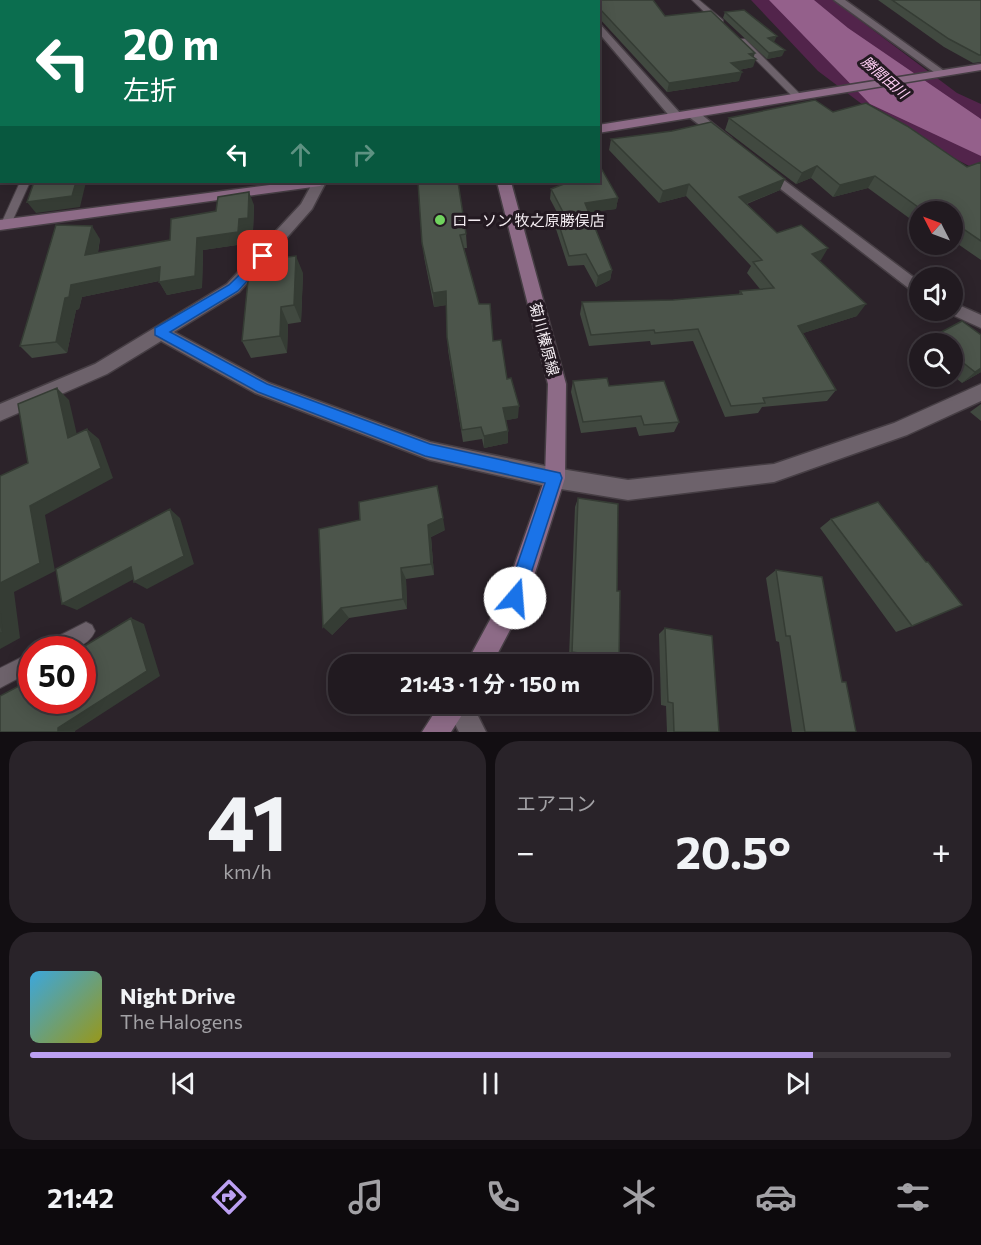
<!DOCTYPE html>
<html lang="ja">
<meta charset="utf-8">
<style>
:root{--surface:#211a20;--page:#292329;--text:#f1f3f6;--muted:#a2a1a5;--line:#3e383e;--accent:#bca0f2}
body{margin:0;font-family:Commissioner,"Noto Sans JP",sans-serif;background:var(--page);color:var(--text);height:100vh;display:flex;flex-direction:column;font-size:22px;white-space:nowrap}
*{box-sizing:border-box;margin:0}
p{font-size:20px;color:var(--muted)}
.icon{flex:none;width:33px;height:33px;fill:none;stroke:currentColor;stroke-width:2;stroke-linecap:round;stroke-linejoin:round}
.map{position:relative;height:732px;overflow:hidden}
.side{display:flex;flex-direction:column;gap:9px;padding:9px;background:#120e12;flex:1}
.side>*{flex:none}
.guide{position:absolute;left:0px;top:0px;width:600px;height:183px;box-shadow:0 3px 15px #0003,0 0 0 2px var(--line);background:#0b6e4f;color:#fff;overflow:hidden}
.needle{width:39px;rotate:312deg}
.tools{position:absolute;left:909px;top:201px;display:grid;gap:12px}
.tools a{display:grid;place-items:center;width:54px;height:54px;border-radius:50%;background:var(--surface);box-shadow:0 3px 15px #0003,0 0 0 2px var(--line);font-size:30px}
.speed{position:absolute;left:18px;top:636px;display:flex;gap:12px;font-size:30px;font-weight:700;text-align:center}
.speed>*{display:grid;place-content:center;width:78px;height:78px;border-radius:50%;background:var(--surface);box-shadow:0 3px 15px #0003,0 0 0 2px var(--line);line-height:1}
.speed .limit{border:9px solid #d22;background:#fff;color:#111}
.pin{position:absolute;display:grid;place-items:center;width:51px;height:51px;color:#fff;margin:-26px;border-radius:12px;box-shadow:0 3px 9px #0006}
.me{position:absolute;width:66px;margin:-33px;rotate:18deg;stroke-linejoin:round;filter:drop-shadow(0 0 4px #0008)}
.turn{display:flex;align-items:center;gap:21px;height:126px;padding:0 24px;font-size:27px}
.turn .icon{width:78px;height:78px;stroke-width:2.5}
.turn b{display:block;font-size:42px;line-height:51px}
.lanes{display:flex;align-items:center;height:57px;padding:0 24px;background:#0003;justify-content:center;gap:30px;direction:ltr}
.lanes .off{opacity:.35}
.big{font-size:45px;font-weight:700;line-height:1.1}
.side .widget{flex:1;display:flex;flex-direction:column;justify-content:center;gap:9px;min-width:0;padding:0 21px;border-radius:24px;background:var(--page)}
.side .dial{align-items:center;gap:0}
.dial b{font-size:78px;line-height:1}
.song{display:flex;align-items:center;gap:18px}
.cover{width:72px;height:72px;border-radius:9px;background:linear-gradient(135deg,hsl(200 70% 55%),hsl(60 70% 35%))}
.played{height:6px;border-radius:3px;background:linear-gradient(90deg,var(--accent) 85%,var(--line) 85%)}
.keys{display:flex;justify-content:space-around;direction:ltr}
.heat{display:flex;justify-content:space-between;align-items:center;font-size:33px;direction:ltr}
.side .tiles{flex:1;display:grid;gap:9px;grid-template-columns:1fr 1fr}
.widget:last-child{grid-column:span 2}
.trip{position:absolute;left:328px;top:654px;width:324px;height:60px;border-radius:24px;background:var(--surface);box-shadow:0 3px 15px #0003,0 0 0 2px var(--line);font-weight:700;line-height:60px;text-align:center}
.dock{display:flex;height:96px;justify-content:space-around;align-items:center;background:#0d0a0d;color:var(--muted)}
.dock .icon{width:42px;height:42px}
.dock .on{color:var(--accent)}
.dock b{font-size:27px;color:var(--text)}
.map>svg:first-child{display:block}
.green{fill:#52244b}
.water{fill:#94608b}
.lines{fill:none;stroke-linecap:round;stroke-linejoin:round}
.stream{fill:#94608b;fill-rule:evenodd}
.lane-casing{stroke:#463e44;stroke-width:2}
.street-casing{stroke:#463e44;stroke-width:3}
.secondary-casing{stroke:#463e44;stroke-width:3}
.lane{fill:#6d626b;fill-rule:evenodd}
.street{fill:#6d626b;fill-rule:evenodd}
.secondary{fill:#8d6b87;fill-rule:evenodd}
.wall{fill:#414940}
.shaded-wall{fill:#353c34}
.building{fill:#4c554b;stroke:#353c34;stroke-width:1.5}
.route{fill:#1a73e8;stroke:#114b97;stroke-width:1.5}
.poi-dot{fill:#70d35e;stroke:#231921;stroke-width:2}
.labels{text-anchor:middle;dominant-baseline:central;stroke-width:6;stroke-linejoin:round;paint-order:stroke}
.far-water-label{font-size:14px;font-style:italic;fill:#ffcff5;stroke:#231921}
.poi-label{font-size:15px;fill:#f4edf2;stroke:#231921;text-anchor:start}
.street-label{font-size:15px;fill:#f4edf2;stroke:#231921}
</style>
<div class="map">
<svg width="981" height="732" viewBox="0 0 981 732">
<rect width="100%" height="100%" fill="#2c232a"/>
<path class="green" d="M751,0h82l124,93 24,11v68l-90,-46 -73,-55z"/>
<path class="water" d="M769,0h45l34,28 133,91v37l-111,-52z"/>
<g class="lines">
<path class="stream" d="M192,0h5l-1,2h-6z"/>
<g class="lane-casing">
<path id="lane" d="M692,0h7l24,20v4h-6z
M739,39h6l55,55v4h-6l-55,-55z
M20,182h10l-19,42 -1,2h-8l-1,-2z
M86,622l6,3 3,6c-8,20 -34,19 -52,19l2,-7z
M32,652v19l-32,17v-20z"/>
</g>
<g class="street-casing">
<path id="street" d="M469,0h10l1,2h-10z
M574,0h10v2h-9z
M834,0h11l102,73 -9,2z
M598,22l82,91v6h-8l-74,-87z
M689,111h8l34,27 -6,4 -4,-1 -32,-24z
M765,166l155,116v15l-160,-124v-6z
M313,182h13l-14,27 -73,83 -65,40 95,51 161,59 125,26 73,12 146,-16 120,-41 87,-39v17l-74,34 -133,47 -146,18 -73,-12 -125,-28 -175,-67 -94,-52 -54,33 -107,47v-17l95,-40 132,-80 74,-80z
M952,302l29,13v13l-35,-16 6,-2z
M445,704h27l14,28h-27z"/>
</g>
<g class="secondary-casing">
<path id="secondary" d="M447,0h10v2h-10z
M981,64v6l-383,63v-8z
M293,182h34l-7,4 -320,44v-10z
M497,182h14l55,202 -1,94 -38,120 -35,66h-26l39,-72 40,-114 3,-94z
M440,704h29l-18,28h-29z"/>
</g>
<use href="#lane" class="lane"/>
<use href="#street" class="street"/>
<use href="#secondary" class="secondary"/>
</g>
<path class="wall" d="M586,0h67l12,16 89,41 -1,10 -14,3v11l-72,11 -69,-75v-15h-12z
M878,0h103v62l-8,1 -29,-16z
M725,12l49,30 8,14 -15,3 -44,-41z
M833,112l134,55 14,-5v98l-29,-20v-28h-32v14l-52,-38 -35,9 -22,-19 -15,6 -71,-54 4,-12z
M611,139l169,51 -33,14 30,29 44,27h-2l38,56 -54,17 33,57 -9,11 -65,6 -4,6 -33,4 -32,-76 -42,4 -1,-4 -61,5 -9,-32 2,-12 91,-2 66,-6 1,-3 20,-2 -13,-16 4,-7 -65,-70 -27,7 -50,-53z
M418,182l48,52 1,14h-3l15,56 28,75 11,39 -12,2 2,11v12l-24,5 -2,-9 -19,3 -15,-92 -2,-45 -12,2 -10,-50z
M551,189l67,9 -2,11 -27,3 23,58 -2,10 -14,7 -12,-22 -16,1 -12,-37 1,-10 3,-1 -10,-19z
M254,205l-1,26 -9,1v12l-41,6 -1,38 -35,7 -8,-14 -77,16 -3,12 -3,1 -9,43 -35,5 -12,-12 80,-107 -2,14 72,-13z
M303,273l-2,49 -13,2 -1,29 -36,5 -9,-17z
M962,321l19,14v37l-19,11 -10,-8v-31h-27l7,-7z
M573,381l36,5 70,36 -5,10 -35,4 -3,-9 -55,6 -10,-41z
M981,404v17l-11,-9z
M578,498l41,161 -5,5 -45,-7 6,-150z
M831,519l81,107 -16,6 -76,-104z
M319,529l126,1 -14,7 3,38 -28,4 1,30 -58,9 -17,17z
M776,570l66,112 14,50h-64l-13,-90 -3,-1 -10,-63z
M665,628l54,104h-52l-1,-26 -5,-1 -2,-71z"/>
<path class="shaded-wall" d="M777,36l-3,6 -6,-4z
M785,50l-3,6 -15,3 2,-6z
M755,53l-2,6h3l-3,8 -24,5 2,-9 18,-9z
M742,72l-3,9 -72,11 2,-9z
M2,113v12h-2v-11z
M817,166l-6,12 -15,6 6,-11z
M875,176l-7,12 -35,9 7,-12z
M785,179l-5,11 -45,18 4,-11z
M76,182h10l-6,25 -44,6 -9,-11z
M141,182h18l-17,2z
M689,184l-3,12 -27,7 4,-12z
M249,192l5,13 -1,26 -9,1v12l-41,6 -1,38 -35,7 -8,-13 38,-44 42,-19z
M618,198l-2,11 -32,4 1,-10z
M92,226l8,13 -5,29 -10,-13z
M828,248l-7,12 -16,5 7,-11z
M296,256l7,17 -2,49 -7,-17z
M160,267l8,12 -86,18 -3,12 -3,1 -9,43 -11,-11 9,-44 6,-13z
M612,270l-2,10 -14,7 2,-11z
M446,291l1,14 -13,2 -1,-14z
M866,304l-9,12 -66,21 7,-11z
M281,307l7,17 -1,29 -7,-17z
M981,368v4l-19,11 13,-11z
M57,388l12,12 11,48 -12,-10z
M519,406l-1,12 -15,3v-13z
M87,429l12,10 14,39 -68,37 10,56 -41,21 6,46 -20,11v-66l30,-77z
M508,431v12l-24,5v-12z
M170,509l10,9 14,46 -47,25 -13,-7z
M443,518l2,12 -14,7 3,38 -3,-11 -3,-39z
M131,567l12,7 -66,36 -15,-6z
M401,568l5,11 1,30 -4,-10z
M341,608l8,10 -17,17 -9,-8z
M131,618l13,6 16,52 -85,55v1h-17v-4z"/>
<path class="building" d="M490,0h67l1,2h-66z
M592,0h61l12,16 46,-5 44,42 -6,1 7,5 -25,4 11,9 -73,11 -71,-76v-5h-5z
M892,0h89v55h-2l-30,-16z
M744,10l33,26 -9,2 17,12 -16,3 -44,-41z
M0,56h2v57l-2,1z
M815,100l18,12 33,-9 41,23 60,41 14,-5v79l-25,-17 -4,1v-13h-27l-50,-36 -35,9 -23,-19 -15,7 -73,-55z
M711,122l74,57 -46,18 38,36 24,-8 27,23 -16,6 54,50 -68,22 38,64 -73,8 2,5 -34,3 -33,-77 -43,4 -1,-3 -63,5 -9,-33 91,-2 69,-6 -2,-3 34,-3 -21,-26 9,-2 -73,-76 -26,7 -52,-52 61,-8z
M601,168l17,30 -33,5 27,67 -14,6 -12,-22 -17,2 -12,-37 9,-1 -15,-29 18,-7h29v-13z
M34,182h42l-4,14 -45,6z
M418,182h40l8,52 -6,1 19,69h11l3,37 8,-1 6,39 4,-1 8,28 -16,2 5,23 -24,5 -3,-9 -19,3 -15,-93 -1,-46 -13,2 -11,-50z
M249,192l-1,26 -9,1 -1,13 -41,6 -2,38 -36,6 1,-15 -89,18 -2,12 -4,1 -9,44 -36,4 36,-121 36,1 -7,29 85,-15 1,-21 45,-8 2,-14z
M296,256l-2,49 -13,2 -1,29 -38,5 8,-80z
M962,321l19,14v33l-6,4 -23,-18v-10h-12l-8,-7z
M607,378l2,8 55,-5 15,41 -35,3 -3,-9 -58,6 -10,-41z
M57,388l11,50 19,-9 14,39 -71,38 10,57 -40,20v-107l28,-13 -10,-59z
M437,486l6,32 -15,7 3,39 -30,4 2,31 -62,9 -18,19 -4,-98 41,-9 -1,-18z
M578,498l40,6 -1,87h3l-1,68 -47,-7z
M878,502l48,60h2l34,43 -50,21 -81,-107z
M170,509l14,47 -50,26 -3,-15 -69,37 -6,-35z
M776,570l46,7 20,105h4l10,50h-51l-15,-96h-4z
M0,611l2,21 -2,1z
M131,618l16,53 -89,57v4h-58v-36l32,-17v21h50v-50h-4z
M665,628l47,8 7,96h-45l-1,-29 -5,-1z"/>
<path class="route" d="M263,252l5,4 -1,3 -29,32 -68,41 97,52 163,60 130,29 2,5 -41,126 -6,3 -6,-3 -3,-6 39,-115 -120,-27 -167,-64 -103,-57v-7l74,-43z"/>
<circle class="poi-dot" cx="440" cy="220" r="6"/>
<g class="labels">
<g class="far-water-label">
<text transform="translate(885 77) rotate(41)">勝間田川</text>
</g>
<g class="poi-label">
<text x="452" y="220">ローソン 牧之原勝俣店</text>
</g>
<g class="street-label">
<text transform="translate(545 339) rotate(75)">菊川榛原線</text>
</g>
</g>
</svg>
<div class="tools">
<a><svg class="needle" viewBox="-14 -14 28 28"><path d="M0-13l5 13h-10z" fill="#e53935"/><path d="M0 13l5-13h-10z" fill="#a2a1a5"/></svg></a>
<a><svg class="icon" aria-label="sound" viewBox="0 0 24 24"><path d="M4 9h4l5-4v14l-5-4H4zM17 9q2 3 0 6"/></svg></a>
<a><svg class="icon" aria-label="search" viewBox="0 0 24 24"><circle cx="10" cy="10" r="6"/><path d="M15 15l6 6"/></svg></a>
</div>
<div class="speed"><div class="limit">50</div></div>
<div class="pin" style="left:263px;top:256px;background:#d93025"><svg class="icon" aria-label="arrive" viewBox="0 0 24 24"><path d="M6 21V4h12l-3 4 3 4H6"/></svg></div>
<svg class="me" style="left:515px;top:598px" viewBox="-20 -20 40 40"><circle r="19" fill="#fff"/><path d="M0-13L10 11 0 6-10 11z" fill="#1a73e8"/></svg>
<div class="trip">21:43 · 1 分 · 150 m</div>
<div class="guide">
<div class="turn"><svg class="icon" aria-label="left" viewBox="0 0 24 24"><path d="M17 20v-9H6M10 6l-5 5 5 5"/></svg><div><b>20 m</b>左折</div></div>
<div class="lanes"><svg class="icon" aria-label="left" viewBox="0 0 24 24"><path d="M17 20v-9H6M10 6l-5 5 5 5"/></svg><svg class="icon off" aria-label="ahead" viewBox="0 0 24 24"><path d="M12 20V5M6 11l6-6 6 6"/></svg><svg class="icon off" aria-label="right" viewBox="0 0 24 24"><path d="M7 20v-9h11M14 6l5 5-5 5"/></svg></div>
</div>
</div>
<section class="side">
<div class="tiles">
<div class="widget dial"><b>41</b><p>km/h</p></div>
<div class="widget"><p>エアコン</p>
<div class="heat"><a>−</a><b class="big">20.5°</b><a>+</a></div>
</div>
<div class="widget">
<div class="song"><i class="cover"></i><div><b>Night Drive</b><p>The Halogens</p></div></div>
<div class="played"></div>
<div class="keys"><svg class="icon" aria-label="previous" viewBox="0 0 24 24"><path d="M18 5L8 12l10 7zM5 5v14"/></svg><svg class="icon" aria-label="pause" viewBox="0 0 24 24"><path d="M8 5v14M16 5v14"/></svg><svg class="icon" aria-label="next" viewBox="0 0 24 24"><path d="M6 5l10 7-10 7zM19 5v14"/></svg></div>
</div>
</div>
</section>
<nav class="dock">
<b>21:42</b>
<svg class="icon on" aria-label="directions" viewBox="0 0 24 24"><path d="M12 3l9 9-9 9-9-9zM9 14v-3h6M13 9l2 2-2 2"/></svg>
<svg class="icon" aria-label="music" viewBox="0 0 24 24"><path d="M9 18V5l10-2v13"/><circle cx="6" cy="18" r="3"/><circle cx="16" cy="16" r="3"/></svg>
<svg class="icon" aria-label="phone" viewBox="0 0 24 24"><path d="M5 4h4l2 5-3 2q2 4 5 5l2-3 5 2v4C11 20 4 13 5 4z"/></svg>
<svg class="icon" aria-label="climate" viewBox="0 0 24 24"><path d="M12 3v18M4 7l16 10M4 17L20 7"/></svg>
<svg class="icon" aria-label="car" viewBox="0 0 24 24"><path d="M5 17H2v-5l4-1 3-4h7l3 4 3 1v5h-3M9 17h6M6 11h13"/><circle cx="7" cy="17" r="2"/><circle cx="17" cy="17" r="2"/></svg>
<svg class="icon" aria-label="filters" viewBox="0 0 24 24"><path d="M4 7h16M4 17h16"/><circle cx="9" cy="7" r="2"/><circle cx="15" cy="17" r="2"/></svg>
</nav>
